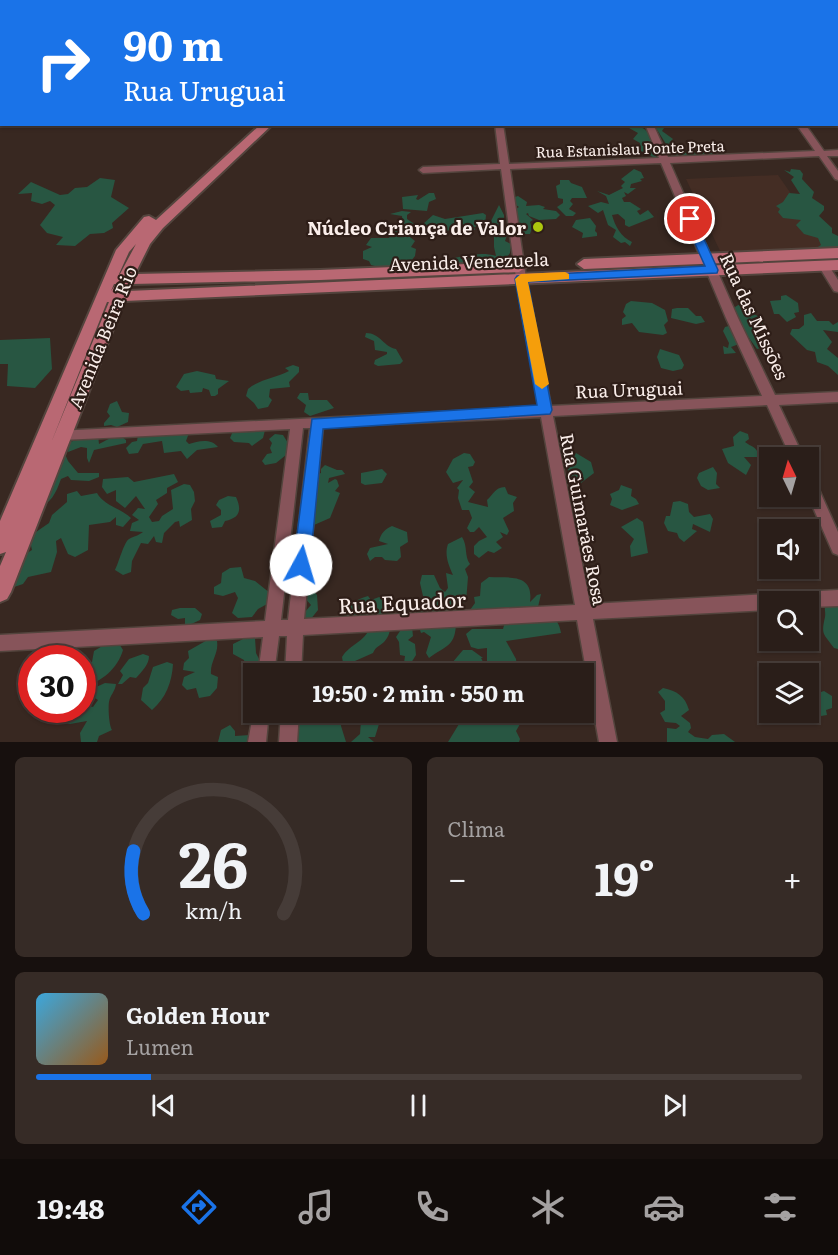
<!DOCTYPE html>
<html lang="es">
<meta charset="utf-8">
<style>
:root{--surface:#2a1e19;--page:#362b26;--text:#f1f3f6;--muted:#a5a2a2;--line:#463c38;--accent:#1a73e8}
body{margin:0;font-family:Literata,serif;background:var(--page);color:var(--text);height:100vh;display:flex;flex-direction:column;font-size:22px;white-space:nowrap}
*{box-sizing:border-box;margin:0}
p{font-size:20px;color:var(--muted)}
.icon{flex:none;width:33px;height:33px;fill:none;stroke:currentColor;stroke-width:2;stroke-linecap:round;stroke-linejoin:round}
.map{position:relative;height:742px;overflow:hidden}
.sheet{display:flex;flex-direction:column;gap:15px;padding:15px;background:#17100e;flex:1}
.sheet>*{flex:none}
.banner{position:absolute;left:0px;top:0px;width:838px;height:126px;box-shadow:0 2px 4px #0004,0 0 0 2px var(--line);background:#1a73e8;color:#fff;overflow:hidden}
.needle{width:39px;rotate:355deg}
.fabs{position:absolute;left:759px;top:447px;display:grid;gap:12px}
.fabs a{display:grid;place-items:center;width:60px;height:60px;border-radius:0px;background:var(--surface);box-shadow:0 2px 4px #0004,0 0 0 2px var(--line);font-size:30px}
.speed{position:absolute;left:18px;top:645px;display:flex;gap:12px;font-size:30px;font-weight:700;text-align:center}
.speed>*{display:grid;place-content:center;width:78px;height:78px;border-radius:50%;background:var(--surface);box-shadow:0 2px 4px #0004,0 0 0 2px var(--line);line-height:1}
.speed .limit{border:9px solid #d22;background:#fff;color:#111}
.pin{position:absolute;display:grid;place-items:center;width:51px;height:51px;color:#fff;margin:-26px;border:3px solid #fff;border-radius:50%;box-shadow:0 2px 6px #0007}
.me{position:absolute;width:66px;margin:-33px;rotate:6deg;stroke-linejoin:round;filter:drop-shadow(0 0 4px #0008)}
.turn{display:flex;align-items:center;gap:21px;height:126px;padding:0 24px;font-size:27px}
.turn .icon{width:78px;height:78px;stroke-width:2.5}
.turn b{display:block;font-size:42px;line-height:51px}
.big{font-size:45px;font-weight:700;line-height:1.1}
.sheet .widget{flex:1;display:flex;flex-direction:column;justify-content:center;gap:9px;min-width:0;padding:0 21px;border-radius:9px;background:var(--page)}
.sheet .dial{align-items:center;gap:0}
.dial svg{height:156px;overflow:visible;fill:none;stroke:var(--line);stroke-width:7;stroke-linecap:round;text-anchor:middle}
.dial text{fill:var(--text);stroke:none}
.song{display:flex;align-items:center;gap:18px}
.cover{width:72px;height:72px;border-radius:9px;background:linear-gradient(135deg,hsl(200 70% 55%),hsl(30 70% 35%))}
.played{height:6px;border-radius:3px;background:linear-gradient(90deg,var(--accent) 15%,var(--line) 15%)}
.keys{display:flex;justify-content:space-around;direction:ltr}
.heat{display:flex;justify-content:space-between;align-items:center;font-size:33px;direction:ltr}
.sheet .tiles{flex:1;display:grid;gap:15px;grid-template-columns:1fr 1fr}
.widget:last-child{grid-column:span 2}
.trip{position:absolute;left:243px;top:663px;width:351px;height:60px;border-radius:0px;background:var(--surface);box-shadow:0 2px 4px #0004,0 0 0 2px var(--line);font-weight:700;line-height:60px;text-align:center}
.tabs{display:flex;height:96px;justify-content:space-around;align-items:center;background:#110c0a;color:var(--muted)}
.tabs .icon{width:42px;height:42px}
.tabs .selected{color:var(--accent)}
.tabs b{font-size:27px;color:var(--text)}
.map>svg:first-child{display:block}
.built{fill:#442d24}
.green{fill:#285642}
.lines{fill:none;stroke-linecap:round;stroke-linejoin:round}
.stream{stroke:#00161b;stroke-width:1.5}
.street-casing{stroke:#53443d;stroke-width:3}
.secondary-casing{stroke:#53443d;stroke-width:4}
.street{fill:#87545a;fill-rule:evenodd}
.secondary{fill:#b96873;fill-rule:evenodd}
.route{fill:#1a73e8;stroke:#114b97;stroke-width:1.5}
.slow{fill:#f59e0b}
.poi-dot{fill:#adc60e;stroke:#2e1e18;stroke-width:2}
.labels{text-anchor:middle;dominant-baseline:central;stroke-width:4.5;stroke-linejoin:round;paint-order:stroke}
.far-street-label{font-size:15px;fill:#faeeea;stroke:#2e1e18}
.poi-label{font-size:18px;font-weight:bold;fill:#faeeea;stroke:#2e1e18;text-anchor:end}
.street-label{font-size:18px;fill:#faeeea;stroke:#2e1e18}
.near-street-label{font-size:21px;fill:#faeeea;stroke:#2e1e18}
</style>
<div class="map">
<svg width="838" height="742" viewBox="0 0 838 742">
<rect width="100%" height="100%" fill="#382821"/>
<path class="built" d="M778,175l52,75 -109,3 -35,-74z"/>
<path class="green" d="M4,0h211l-213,2z
M637,126c7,1 14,8 14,15l-3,3 7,3 -1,3 5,3 -4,5 -14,-7 -1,-8 -7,-4 5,-6 -9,-5z
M656,128h8l-2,3 11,8 -4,4 10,10 36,-2v4l-3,3h-38l-2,-6 -6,-1v-7z
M634,169l7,3 3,6 -4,1 2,2 -11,3 -1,4h6l-8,6 -4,-2 2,4 -4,2 2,4h6l11,7 -4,2 3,4 8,-5 6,7 -25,10 -4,-2v-5l-7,-6 -6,1c3,11 9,22 20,27l-2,4 -5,-4 -4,1 -8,-6 3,-7 -8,-5 -5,-15 -5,3 -10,-7 13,-4 8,2 -3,-8 -9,-5 12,4 14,-7 -2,-2 4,-4 -4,-3z
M791,169l9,1 3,4 -1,5 12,13 -2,6 12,8v4l-5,6 13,12v5l6,3v14l-9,-3 -3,3 -8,-3 3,-2 -3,-7 -14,-4 -8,-9 5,-5 -18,-2 -5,-6 2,-3 -4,-3 7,-4 6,-9 11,1 -9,-14 3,-3 -10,-7 6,2z
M100,178l15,2 -4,17 18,11 -17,15 1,5 -9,5 -14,1 -15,12 -19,-1 7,-8 -16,-4 -7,-8 15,-20 -5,-4 -8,3 -11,-3 1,-8 -14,1 13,-12 29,13 8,-1 7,-6 12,-1z
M560,180h9l2,3 11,4 5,11h-15l-2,3 3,3 -4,5 7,4 -3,3h-7l-9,-9 6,-4v-4l-5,-1 -2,-12 4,-2z
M429,193h5l2,6 -7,3 -2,9 -24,-2 -1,-12 16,-2 -2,4 2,1z
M518,196l9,6 -1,4 13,-1 6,2 -2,2 13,2 4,4 -4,4 -17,1 -10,-4 -1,-3 -2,1 7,6 -3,2 2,6 -2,6h-12l-2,-4 6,-4 -8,-10 3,-3 -3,-3 5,-3 -8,-5 1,-4z
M499,205l5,10v12l4,5 -3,9 6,3 -1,9 -10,14 -66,6 -11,-7 -37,3 -15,-4 -2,-4 -6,-2v-8l9,-4 -6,-2 5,-7h18l2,-6 10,-2 14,11 -4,6 5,2 -1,7 -4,5c28,7 58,-13 85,-5l-2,-9v-19l-3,-7z
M402,211l9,1 -4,3v4l9,6 7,-1 10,-9 12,4 38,-6 3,2 -1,10 -11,2 1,3c-17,-4 -39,5 -58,3 -5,-1 -9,-4 -14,-6l-1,-11 -12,-2z
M590,218l6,8 -1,5 2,2v3l-15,2 1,-5 -11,-6 4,-7z
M786,295l12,8 1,9 -5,1 2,4 -9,5 -8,-8h-5l-4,-13 11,-1v-4z
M631,301l21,2 13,7 3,11 -4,4 3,8 -4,2 -24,-3 -7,-9 -10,2v-6l4,-3 -3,-4 3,-8z
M745,301l7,12 11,6v9l-7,5 6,7 -1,8 -4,1 -13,-18 -5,13 -8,3 5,6 -12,1 -1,-8 5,2 1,-5 -6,-12 2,-4 7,-2 3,-18z
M677,308h11l8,8h5l4,6 -9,2 -25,-6 1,-9z
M811,313l6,8h12l4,4 5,-3v10l-15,-2 9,12 -5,7 11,9v17l-10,-9 -11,-4 -2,-10 -8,-2 -17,-16 2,-5h7l5,-4v-10z
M366,333c14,0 18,14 30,16l7,12 -3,3 -22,2 -4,-2 1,-4 12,-6v-2l-12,-2 -1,-9 -9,-4z
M50,338l2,31 -17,19 -28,-2 1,-22h-8v-24z
M660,349l19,6 5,10 -2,4 -9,2 -12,-3 -4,-11z
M293,365l6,2v5l-10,10 1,5 -20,2 -1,8 3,3 -4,7 -10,2 -4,-6 -8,-7 2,-7c12,-10 28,-11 41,-18l-4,-3z
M197,371l18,4 1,4 13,2 -11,8v5l-3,2h-4l-2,-6 -6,-2 -1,4 -12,1 -1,-3 -8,1 -5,-4 8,-13z
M300,393h8l1,7h18l7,8 -24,8 -6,-4 2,-7 -9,-7z
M117,401l5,11 7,1 -1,9 -11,5 -6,-2 -7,1v-3l6,-7 -3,-4 3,-8z
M265,430l-2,8 -11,8 -3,-3 -15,-1 -4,-4 3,-7z
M740,431l8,3 1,5 -4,3c6,5 14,5 13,15h-14l7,8 -5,10 -18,-12 -6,-14 12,-3 -1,-9z
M189,433l-3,8 3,3c9,-3 22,-6 29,3l-21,3 -10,9 -6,-8 -17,2 -2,-12 -19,3 -5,9 -9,1 -3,-6 6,-6 5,-1 1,-6z
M275,434l8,1 5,8 -2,12 -10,8 -11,2 -3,-4 5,-7 5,-1 -2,-5 2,-5 -3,-4z
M98,435l1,9c10,-4 16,-12 27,-4v3l-32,7 -5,13 -2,-5v-10l-6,-1 -13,5 1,-10z
M464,453l6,1 5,8 -2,4 -5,1 5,15 -4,5 6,5 -7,10 20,5 -1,-7c7,-6 7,-12 18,-13l3,7 9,3 -4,6 1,8 -11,7 6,13 -2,4 -7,-3 3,5 -7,5 6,6 -8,5 -6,-2 -9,7 -5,-4v-8l5,-5 8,-4 -8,-10 -5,5h-4l-3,-4 5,-10 -3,-8h-7l-4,-12 1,-8 -2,-2 6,-8 -10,3 -7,-11 7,-13z
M576,453l15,9 3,11 -17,13 -10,-7 2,-5 -3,-10z
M65,454l3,7 10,12h21v4l-10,4 -18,-1 -3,-4 -7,3c-5,14 -10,25 -25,30l23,-53z
M325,465l12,5h5l3,4 -16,4 -1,5 7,-4 2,1 2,6 -4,5 5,2 -10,25 -16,7 -7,-3 3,-30 8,-5 -2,-2 -1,-10 6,-2v-4z
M713,467l4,6 -1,11 4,4 -12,2 -7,-4 -4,-8 2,-5z
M382,469l5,5 -5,9 -17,2 -4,-2v-10z
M174,474l4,8 -11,6v5l-11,7 2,4 -9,13 3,5 7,-1 3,-5 11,-7 -2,-19 13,-6 6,1 4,7 1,9 -4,8 1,11 -12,7 -1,-6 -4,1 -11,11 -2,10 -6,-1 -2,-6 -6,8 -7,-1 -9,18 -1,11 -8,3 -8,-5c4,-8 9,-28 14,-31 5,-3 9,-3 14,-7l-13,-1 2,-8 7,-3 -7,-5 6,-7 7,1 -9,-13 -11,12 -9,-7v-11l-9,4 -5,-7 1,-8 25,-2 6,5z
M621,485l11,4 -1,7 5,3 3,5 -17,6 -12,-5 2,-6 -2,-5 9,-4z
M77,491l4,5 16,-3c6,12 25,16 34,25l-8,9 -7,-2v-8l-6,5 -21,3 -1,25 -13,7 -7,-3 -7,-16 -5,3 1,11 -6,20 -23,5 -5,7 -12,4 11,-32 10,-6 -2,-9 6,-9 13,-9 3,-8 15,-13v-8z
M228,496l8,1c6,13 4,21 -11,24l-3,6 -10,1 -2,-7 11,-6v-5l-5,-5 3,-5z
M680,501l8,3 1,8 5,5 16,-3 3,5 -3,13 -17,-8 -1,5 5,2 -13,11 -5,-4 -2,-5 -9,-2 -4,-8 2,-7h4l3,-14z
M637,518l6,4 5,31 -17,4 -1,-11 4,-7 -13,-12z
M392,526l15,6 1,10 -8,5 1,10 -4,4 -12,-1 -3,-3h-7l-5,4 -3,-7 3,-6 18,-4 -9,-3c2,-8 6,-12 13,-15z
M462,537c6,9 2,19 8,27l-5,5 3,8 -2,25 -8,1 -9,12 7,6c0,26 -10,24 -27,37l-3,-5 5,-16 -7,-5 -3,1 -1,-3 5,-6 -2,-7 -7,-7 2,-4 11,-2 3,-5 -9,-3 -3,-13 2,-8h12l6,13 5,4 3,-4 -2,-15 7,2c-4,-9 -9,-20 -5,-31z
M241,567l3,11 11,3 15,12 -1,10 -11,6 -6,8 -14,1 -6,-5 6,-15 -3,-6 -12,4 -9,-2v-7l7,-4 1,-10 8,-5z
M311,573h5l2,5 -5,12 4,5 1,15 -8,10h-4l-2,-7 7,-8 -7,-8 4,-7 -3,-4 2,-12z
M489,577c20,1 45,-4 41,25l7,-7 4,-1 -3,13c12,8 21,11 23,26l-55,8 10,18 1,8 -7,2 -2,5 -16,-1 8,-6 -1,-2 -12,-3v-14l-9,1 -7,-2 -5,-13 6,-5h31l2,-7 -35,-12 5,-7 -1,-6 6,-1 1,-13z
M368,596l3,4 11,-4 1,4h8l3,6 -5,6c2,10 3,22 -5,30 -5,5 -8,4 -11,11l-18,8 -3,9 -8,-1 -2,-12c8,-13 23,-15 28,-30l-28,-7c4,-12 13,-21 26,-24z
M838,600v49l-4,-1c-11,-15 -13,-13 -9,-31 1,-7 -2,-9 2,-14z
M180,608h15l7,6 -2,6 -15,7v-9l-7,1 -7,-4 1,-5z
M412,627l1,9 -5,4 7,4 1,11 -5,8h-7l1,-7 -5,-1 -1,-13 -3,-5 6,-9z
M247,637l8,1 1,15 5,10 -10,9 -4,-1 -3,-11 -11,-6v-10z
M209,639l8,2c2,13 -7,20 -6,33l7,3 -1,11 -7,8 -11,2 -3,-10 -9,2 -5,-5 2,-8 11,-5 -12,-2 1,-7 5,-5 -1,-7z
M118,642l5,8c-5,18 -22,33 -40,36v-19l9,-5 2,-11 10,-6z
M463,650h9l11,8h-2l8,15h-39l2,-10z
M143,654l6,2c0,9 -7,15 -13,22l-6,-1 -8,7h-4l5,-9 -3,-4 9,-12z
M167,662l6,2c-1,18 -7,34 -21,46l-11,-10 2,-12 5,-5 5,-16z
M105,683l11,1c-1,8 -6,11 -7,18 -1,6 0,24 3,28l-13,6 -2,6h-16l-1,-9 7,-12 -17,3 -6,-1 1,-7 7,-6h10l1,-5 10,2 5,-7 -8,-5 4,-7z
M663,688c14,3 22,8 26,22l-8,6 9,7 1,5 -3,4 7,5 13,2 4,-4 12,-1 11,8h-68v-14l9,1 4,-3 -4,-3 -11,-1 -5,-9 5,-3v-9l-7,-9z
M824,691l8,5v12l-6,2 1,5 -6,1c-8,-5 -8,-16 -3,-23z
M517,712l3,12 -4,7 4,8 -1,3h-71l11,-18 -1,-11z
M299,713h41l1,13 5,16h-56z
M366,715l6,1 7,8 -4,13h-7l6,5h-23l9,-8 1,-13z
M230,725l5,6v5l15,-1 2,7h-34l3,-12z"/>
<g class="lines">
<path class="stream" d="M47,2l3,-2"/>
<g class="street-casing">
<path id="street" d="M484,0h6v2h-6z
M637,0h6l1,2h-6z
M757,0h6l1,2h-6z
M837,27h1v4h-1z
M837,88h1v4h-1z
M495,124h8l6,40 150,-6 -14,-34h8l15,33 147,-6 -19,-27h9l19,27 14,-1v6h-11l11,15v9l-3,-1 -16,-23 -149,7 68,155 37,77 63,-3v10l-59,3 25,53h-13l-24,-53 -214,11 37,188 248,-14v16l-30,1v-5h-38v8l-177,9 24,123h-18l-22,-122 -274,15 -2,39h-16l2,-38h-8l-5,38h-16l5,-37 -263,14v-16l265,-14 25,-192 -228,11 -5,-1 -1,-4 1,-4 482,-24 -23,-129 -15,-109 -78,4 -4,-3 4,-3 77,-3zM661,163l65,155 36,78 -211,10 -25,-128 -16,-109zM541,417l34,188 -271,14 19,-192zM303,428h7l-22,192h-7z
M823,262l4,1 11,17v12l-4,-1 -16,-26z
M808,474l5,2 25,56v23l-5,-2 -25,-57z
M254,709v3h15l-3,30h-18z
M281,712h18l-2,30h-18z"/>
</g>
<g class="secondary-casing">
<path id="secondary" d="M295,0h9l1,2h-9z
M261,124h12l-110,104 -13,16 -15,30 185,-4 199,-8 7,5 -7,5 -199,8 -189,4 -3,7 710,-31v10l-714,31 -113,291 -4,7 -7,3v-36l6,-14 -6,2v-33l116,-271 28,-33 5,-1 7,4zM136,244l-16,30h-1l10,-22zM114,284h2l-5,7zM107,302h2l-58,141z
M838,248v10l-254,11 -7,-5 7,-5z"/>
</g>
<use href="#street" class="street"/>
<use href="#secondary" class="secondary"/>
</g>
<path class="route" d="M690,215l5,4 23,51 -1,3 -189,9 24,128 -2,4 -227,15 -13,136 -3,5 -6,3 -6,-3 -2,-5 19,-146 225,-14 -22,-126 2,-3 188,-10 -21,-47z"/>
<path class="slow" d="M565,272l4,2v5l-41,3 21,102 -7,5 -7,-5 -20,-105 6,-5z"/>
<circle class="poi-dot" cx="538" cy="227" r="6"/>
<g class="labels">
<g class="far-street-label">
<text transform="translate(630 148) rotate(-2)">Rua Estanislau Ponte Preta</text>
</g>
<g class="poi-label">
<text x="526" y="227">Núcleo Criança de Valor</text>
</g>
<g class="street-label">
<text transform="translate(469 261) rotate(-2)">Avenida Venezuela</text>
<text transform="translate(755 316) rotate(65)">Rua das Missões</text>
<text transform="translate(102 337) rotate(-68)">Avenida Beira Rio</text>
<text transform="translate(629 389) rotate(-2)">Rua Uruguai</text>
<text transform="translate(584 519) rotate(79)">Rua Guimarães Rosa</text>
</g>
<g class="near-street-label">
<text transform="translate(402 601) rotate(-3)">Rua Equador</text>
</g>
</g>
</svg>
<div class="fabs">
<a><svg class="needle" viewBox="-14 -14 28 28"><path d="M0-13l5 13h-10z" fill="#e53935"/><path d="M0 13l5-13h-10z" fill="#a5a2a2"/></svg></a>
<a><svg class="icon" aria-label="sound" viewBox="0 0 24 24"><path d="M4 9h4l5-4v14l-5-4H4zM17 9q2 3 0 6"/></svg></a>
<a><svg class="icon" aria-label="search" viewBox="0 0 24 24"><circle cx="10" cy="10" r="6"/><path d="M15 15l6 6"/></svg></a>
<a><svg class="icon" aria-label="layers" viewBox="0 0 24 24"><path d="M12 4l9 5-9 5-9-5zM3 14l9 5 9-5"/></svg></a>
</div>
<div class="speed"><div class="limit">30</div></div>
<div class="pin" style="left:690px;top:219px;background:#d93025"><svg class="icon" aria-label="arrive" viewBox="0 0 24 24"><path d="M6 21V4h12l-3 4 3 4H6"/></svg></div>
<svg class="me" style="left:301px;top:565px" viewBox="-20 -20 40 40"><circle r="19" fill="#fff"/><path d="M0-13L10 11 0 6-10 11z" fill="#1a73e8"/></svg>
<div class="trip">19:50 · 2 min · 550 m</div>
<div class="banner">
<div class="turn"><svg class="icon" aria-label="right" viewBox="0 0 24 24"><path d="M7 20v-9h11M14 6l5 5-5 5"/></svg><div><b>90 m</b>Rua Uruguai</div></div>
</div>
</div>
<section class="sheet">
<div class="tiles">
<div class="widget dial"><svg viewBox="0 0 100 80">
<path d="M14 69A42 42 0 1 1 86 69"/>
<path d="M14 69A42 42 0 0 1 9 37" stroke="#1a73e8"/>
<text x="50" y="56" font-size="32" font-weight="700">26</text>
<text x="50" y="72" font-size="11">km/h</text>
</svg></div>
<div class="widget"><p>Clima</p>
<div class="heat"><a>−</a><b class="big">19°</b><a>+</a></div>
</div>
<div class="widget">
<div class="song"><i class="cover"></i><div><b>Golden Hour</b><p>Lumen</p></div></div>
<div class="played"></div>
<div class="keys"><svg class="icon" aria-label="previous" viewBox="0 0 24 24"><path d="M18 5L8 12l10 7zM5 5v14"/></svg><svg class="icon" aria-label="pause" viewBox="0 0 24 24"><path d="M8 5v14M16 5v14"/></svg><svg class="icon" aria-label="next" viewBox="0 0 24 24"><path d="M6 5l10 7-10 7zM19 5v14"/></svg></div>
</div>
</div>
</section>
<nav class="tabs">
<b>19:48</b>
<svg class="icon selected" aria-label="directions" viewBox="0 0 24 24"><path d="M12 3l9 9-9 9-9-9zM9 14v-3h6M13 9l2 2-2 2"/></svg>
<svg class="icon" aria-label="music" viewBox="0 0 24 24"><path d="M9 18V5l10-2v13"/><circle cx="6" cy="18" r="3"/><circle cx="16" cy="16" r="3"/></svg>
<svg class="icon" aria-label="phone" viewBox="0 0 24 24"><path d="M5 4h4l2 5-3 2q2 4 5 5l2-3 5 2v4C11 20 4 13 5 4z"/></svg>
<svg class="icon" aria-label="climate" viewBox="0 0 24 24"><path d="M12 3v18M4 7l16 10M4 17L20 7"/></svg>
<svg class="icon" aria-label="car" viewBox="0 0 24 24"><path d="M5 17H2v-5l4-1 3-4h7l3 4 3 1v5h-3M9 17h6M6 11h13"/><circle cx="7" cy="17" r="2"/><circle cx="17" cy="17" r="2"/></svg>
<svg class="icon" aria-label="filters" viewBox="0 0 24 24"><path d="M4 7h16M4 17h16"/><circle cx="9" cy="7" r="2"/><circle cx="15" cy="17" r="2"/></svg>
</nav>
